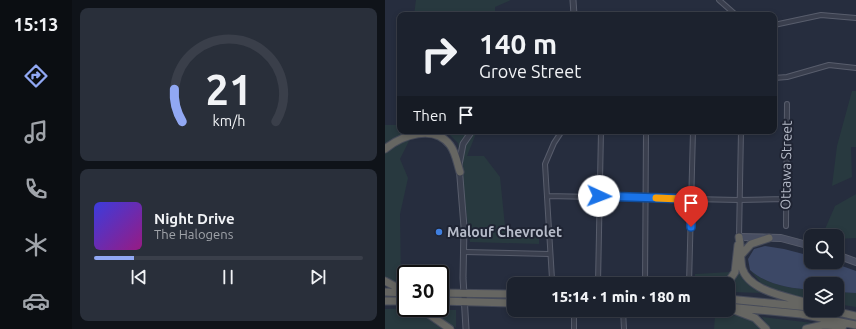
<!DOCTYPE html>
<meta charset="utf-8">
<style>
:root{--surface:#1c222e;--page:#292f3a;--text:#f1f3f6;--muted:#a0a4aa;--line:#3a3f4a;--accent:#91a8f3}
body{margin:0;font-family:Ubuntu,sans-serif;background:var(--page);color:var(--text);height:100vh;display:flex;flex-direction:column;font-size:15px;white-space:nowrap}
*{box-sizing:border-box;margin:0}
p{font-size:13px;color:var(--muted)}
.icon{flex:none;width:22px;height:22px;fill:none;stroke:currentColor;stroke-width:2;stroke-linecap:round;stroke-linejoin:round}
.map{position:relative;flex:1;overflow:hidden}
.details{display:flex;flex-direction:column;gap:8px;padding:8px;background:#0f1319;width:313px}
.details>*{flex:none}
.banner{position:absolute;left:12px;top:12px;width:380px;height:122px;border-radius:8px;box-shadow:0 2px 6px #0003,0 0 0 1px var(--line);background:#1c222e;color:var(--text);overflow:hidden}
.controls{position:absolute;left:419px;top:229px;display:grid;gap:8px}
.controls a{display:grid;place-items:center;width:40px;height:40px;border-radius:8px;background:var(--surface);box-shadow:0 2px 6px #0003,0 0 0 1px var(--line);font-size:20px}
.speed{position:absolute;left:12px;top:265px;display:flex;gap:8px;font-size:20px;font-weight:700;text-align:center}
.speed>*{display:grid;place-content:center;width:52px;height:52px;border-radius:50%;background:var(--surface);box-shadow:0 2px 6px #0003,0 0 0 1px var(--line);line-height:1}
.speed .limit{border:2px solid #111;border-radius:6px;background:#fff;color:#111}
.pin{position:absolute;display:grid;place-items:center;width:34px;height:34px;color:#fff;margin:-41px -17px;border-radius:50% 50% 50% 0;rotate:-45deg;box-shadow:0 0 4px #0007}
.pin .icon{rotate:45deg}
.me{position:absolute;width:44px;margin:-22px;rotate:92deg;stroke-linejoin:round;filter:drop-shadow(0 0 3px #0008)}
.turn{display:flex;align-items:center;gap:14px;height:84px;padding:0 16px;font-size:18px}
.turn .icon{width:52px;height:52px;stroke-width:2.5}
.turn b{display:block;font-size:28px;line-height:34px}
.then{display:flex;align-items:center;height:38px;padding:0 16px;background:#0003;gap:8px;font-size:15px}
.details .tile{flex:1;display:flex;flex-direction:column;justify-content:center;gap:6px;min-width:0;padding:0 14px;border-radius:8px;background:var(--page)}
.details .dial{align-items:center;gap:0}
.dial svg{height:104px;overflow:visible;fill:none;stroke:var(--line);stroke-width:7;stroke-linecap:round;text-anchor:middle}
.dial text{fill:var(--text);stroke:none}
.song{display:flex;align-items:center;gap:12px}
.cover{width:48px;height:48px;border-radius:6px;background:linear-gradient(135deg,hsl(240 70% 55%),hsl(310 70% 35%))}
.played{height:4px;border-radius:2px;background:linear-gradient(90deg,var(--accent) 15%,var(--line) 15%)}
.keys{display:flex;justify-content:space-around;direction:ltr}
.trip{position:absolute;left:122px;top:277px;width:228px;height:40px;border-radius:8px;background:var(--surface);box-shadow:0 2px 6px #0003,0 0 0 1px var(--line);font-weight:800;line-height:40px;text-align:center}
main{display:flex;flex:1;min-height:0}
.tabs{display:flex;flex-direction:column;width:72px;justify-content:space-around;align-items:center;background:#0b0e12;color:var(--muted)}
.tabs .icon{width:28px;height:28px}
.tabs .selected{color:var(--accent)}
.tabs b{font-size:18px;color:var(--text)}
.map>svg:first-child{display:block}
.green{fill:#28393f}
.water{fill:#3c4866}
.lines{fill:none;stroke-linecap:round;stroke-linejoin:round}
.minor-casing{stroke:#585d6c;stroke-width:6}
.tertiary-casing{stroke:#585d6c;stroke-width:7}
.secondary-casing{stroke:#585d6c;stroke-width:8}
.trunk-casing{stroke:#454a59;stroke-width:9}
.minor{stroke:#3a3f4e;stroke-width:4}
.tertiary{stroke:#3a3f4e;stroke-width:5}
.secondary{stroke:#484e61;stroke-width:6}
.trunk{stroke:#666662;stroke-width:7}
.route-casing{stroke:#114b97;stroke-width:10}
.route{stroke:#1a73e8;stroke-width:7}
.slow{stroke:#f59e0b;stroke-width:7}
.shop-dot{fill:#3f7fe0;stroke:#1f2433;stroke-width:1.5}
.labels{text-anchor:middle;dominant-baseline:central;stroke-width:4;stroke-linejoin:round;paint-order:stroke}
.street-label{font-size:14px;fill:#b6bbc9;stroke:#1f2433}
.poi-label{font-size:14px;font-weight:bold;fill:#b6bbc9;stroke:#1f2433;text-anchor:start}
</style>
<main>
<nav class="tabs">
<b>15:13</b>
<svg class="icon selected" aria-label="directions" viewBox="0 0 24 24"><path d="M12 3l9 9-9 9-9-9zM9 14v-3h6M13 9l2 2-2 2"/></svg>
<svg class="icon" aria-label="music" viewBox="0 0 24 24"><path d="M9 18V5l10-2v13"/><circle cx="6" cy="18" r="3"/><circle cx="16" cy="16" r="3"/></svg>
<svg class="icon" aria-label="phone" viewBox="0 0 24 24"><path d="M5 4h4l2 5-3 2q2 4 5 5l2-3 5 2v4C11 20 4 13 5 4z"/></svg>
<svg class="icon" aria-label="climate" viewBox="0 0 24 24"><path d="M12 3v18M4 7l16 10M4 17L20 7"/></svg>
<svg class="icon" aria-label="car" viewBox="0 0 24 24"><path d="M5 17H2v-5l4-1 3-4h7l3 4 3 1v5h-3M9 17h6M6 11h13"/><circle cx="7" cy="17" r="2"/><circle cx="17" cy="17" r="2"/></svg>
</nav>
<section class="details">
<div class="tile dial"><svg viewBox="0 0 100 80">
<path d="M14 69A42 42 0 1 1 86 69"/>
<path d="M14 69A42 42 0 0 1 8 44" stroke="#91a8f3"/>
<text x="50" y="56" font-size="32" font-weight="700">21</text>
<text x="50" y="72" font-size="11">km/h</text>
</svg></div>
<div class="tile">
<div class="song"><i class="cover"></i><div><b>Night Drive</b><p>The Halogens</p></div></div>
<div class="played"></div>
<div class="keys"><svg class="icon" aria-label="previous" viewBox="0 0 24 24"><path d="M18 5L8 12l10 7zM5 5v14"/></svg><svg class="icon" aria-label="pause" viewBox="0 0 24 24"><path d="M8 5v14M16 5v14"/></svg><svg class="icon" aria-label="next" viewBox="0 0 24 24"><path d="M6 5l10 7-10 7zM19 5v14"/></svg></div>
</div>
</section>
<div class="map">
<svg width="471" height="329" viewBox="0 0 471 329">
<rect width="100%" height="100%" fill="#262d3e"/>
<path class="green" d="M31,0h95l-16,7v8h-81z
M467,91h4v56h-5l1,30 -20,9 5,-40z
M0,125h15v6h14l-14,28 8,19 -8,36 1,68 -16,1z
M61,131h31l-10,25h17l16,21 6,59 33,-2v10l-69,-2 -12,-99z
M471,194v44l-19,1v-3h-15l13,-30z
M354,269l11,15 14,9 -36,-1v-5z
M365,270c17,15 39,18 61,20v9l-21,-3 -29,-13z
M346,272l-6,10 -3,2h-28l1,-10z
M452,292l19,1v14l-19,-3z
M29,308l28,21h-57v-20z
M44,310h27v18z
M330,315c21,0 32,-1 48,14h-49z
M377,317l51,6 -13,6h-31z"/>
<path class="water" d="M380,246l19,3 27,7v6h20l25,9v22l-19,-1v-8h-26v6c-22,-2 -44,-5 -61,-20l-2,-11 6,-10z"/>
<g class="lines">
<g class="minor-casing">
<path id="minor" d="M334,0l17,15
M389,25l47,-10 35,3
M389,78l13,-1 42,-12 27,3
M177,131l-8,12 -9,21 7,115 4,2 133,3 4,-153
M162,196l192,4 47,-1
M401,226l1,-122
M354,237l2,-106
M79,252l85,2
M213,283l3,-152
M260,284l1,-153
M238,310l1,19
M189,329v-19"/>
</g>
<g class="tertiary-casing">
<path id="tertiary" d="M188,0l1,15
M81,329l-3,-51 1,-51 -5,-62 4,-21 9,-13"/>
</g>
<g class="secondary-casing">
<path id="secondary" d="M354,237l42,1 30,8
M452,255l19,7"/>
</g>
<g class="trunk-casing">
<path id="trunk" d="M0,149c17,-14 49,-25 65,-4 6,8 7,18 10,27
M354,237c2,10 1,21 3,31 7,24 48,29 69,36
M357,254l9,-10 18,-6
M0,281l21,11
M342,284l8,-12 3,-27
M0,292l21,1
M55,293l74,1
M343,299l81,8
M0,301h21
M55,301l74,2
M343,307l73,7 55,11
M35,308l30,21
M349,310l21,8 11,11
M444,310l27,6
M421,329l17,-4 20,1"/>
</g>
<use href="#minor" class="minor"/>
<use href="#tertiary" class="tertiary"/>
<use href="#secondary" class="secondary"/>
<use href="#trunk" class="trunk"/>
</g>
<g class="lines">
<g class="route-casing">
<path id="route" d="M214,196l92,3v28"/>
</g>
<use href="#route" class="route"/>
<path class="slow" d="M271,198l24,1"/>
</g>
<circle class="shop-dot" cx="54" cy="232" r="4"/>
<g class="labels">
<g class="street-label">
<text transform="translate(401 165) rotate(-89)">Ottawa Street</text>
</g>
<g class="poi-label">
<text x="62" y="232">Malouf Chevrolet</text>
</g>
</g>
</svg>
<div class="controls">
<a><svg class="icon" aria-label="search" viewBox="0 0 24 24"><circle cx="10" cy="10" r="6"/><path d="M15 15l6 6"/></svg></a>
<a><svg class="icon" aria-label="layers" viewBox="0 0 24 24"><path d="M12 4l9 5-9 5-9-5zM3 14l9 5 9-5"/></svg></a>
</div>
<div class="speed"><div class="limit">30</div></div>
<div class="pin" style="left:306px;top:227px;background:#d93025"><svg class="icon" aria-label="arrive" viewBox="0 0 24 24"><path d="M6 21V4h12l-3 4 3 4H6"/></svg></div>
<svg class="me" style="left:214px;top:196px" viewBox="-20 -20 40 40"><circle r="19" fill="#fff"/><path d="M0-13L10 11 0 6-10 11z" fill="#1a73e8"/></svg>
<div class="trip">15:14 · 1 min · 180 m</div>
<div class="banner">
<div class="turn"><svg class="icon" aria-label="right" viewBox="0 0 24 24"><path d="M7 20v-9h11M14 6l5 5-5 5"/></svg><div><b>140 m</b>Grove Street</div></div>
<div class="then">Then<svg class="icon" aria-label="arrive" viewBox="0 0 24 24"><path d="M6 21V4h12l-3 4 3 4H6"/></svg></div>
</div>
</div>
</main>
